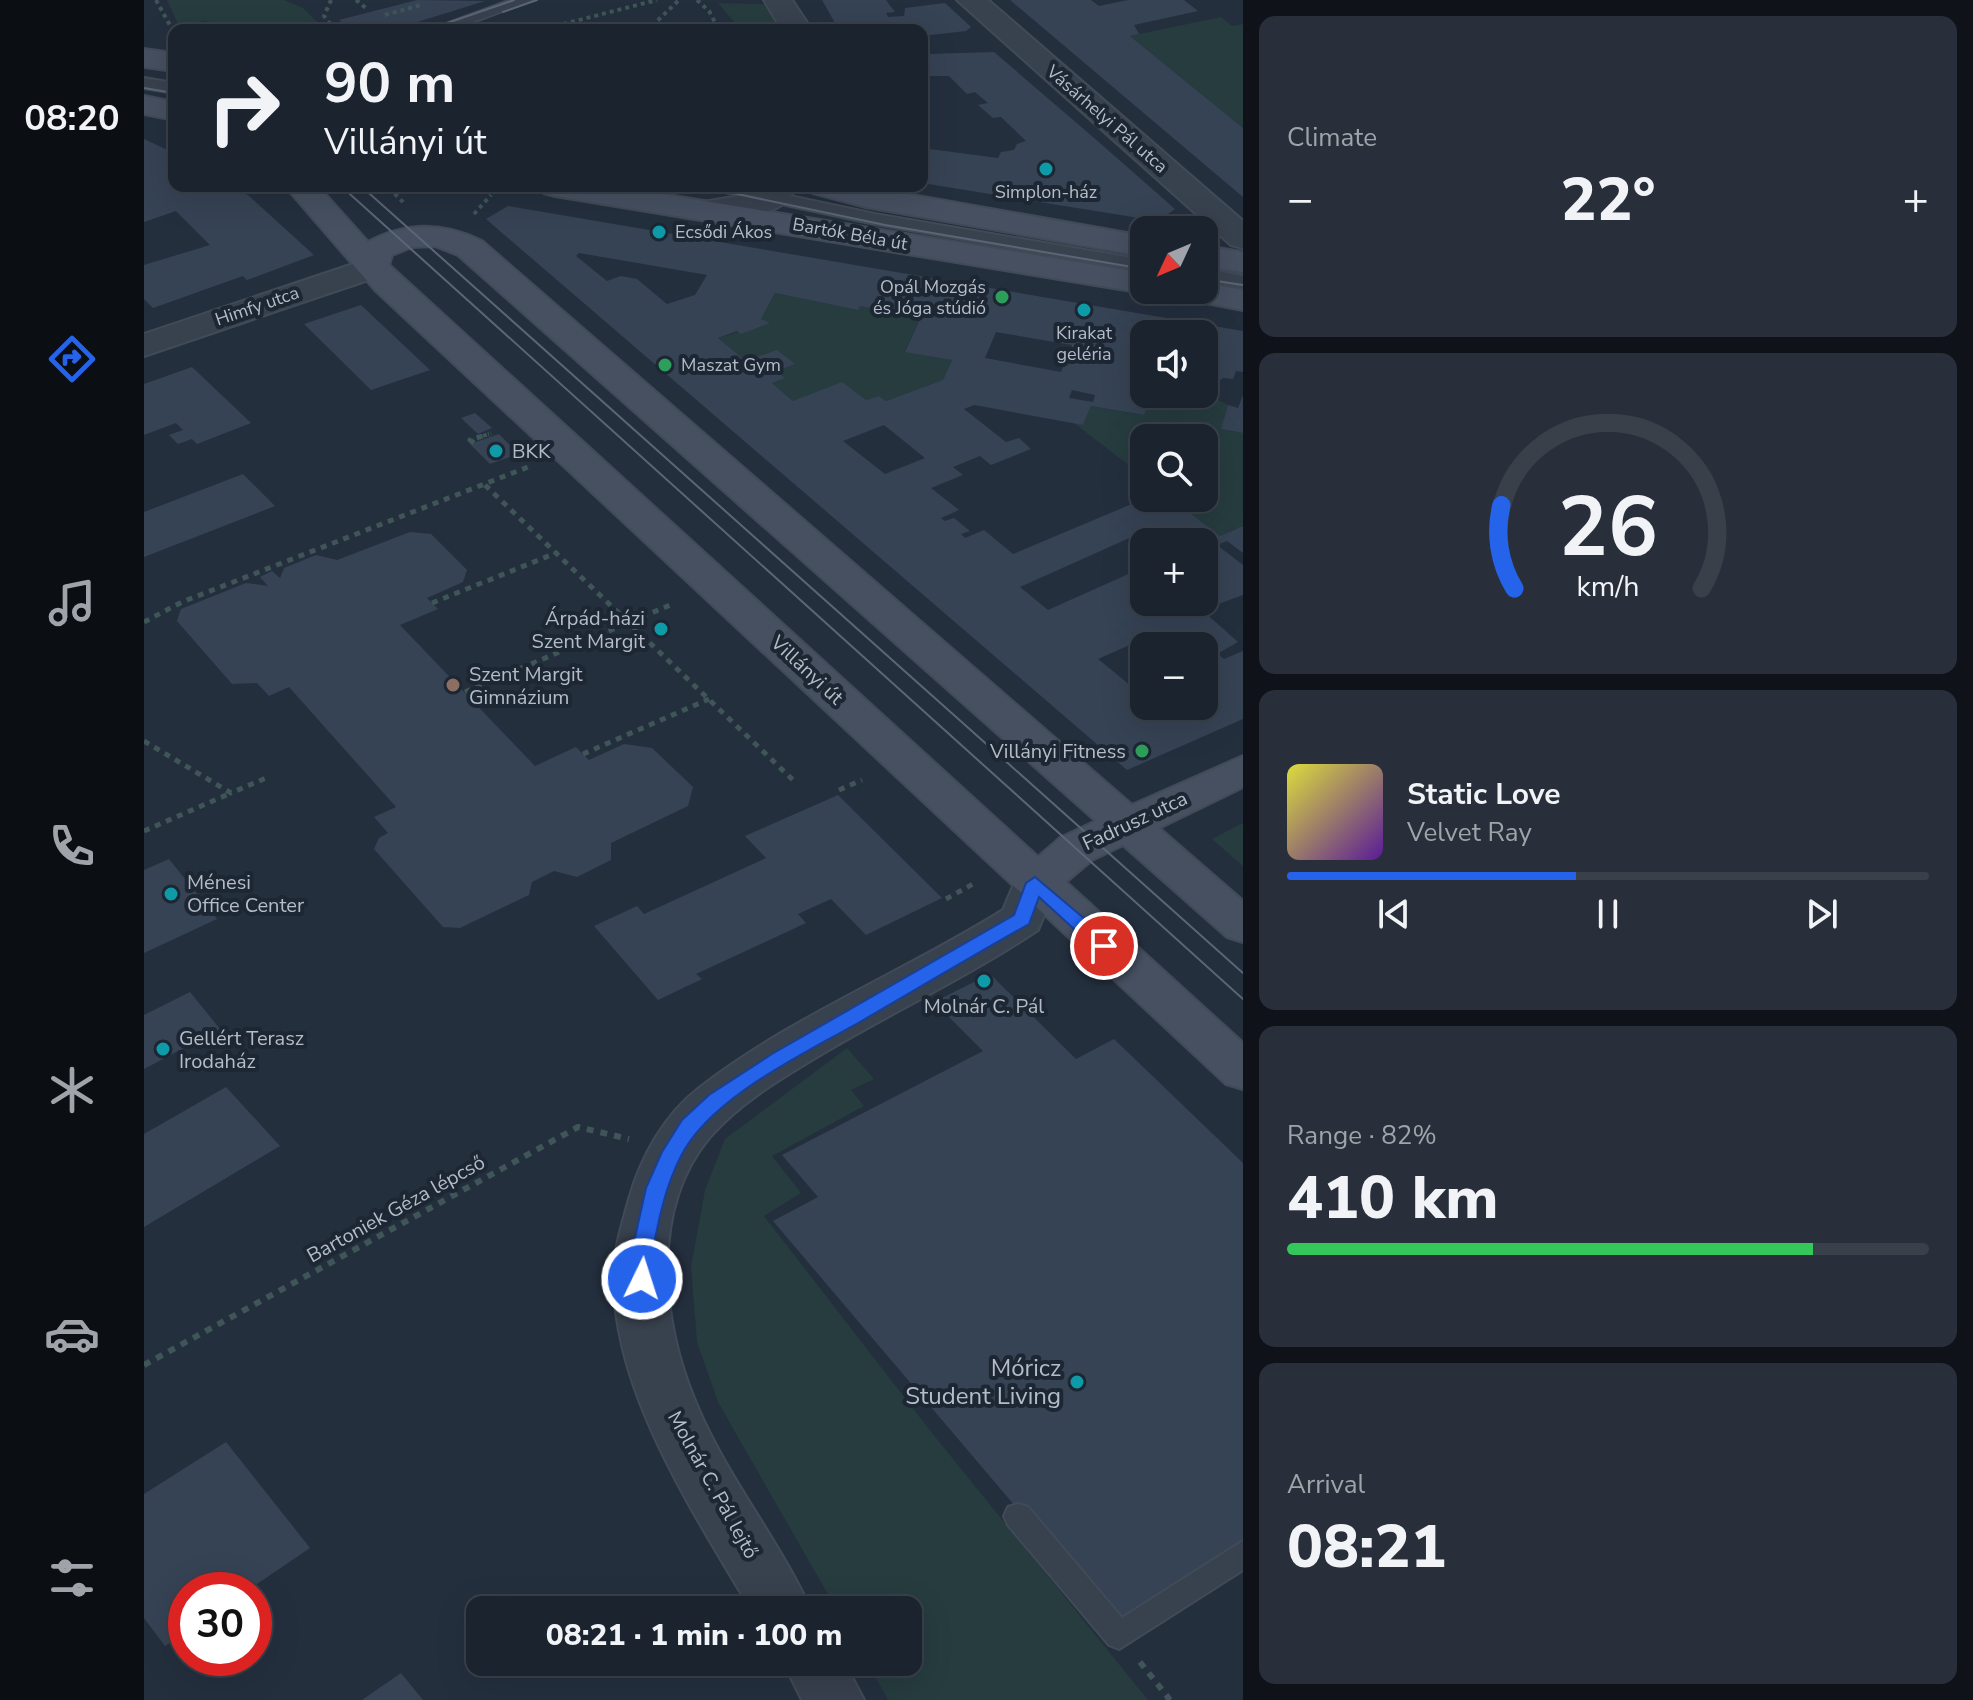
<!DOCTYPE html>
<meta charset="utf-8">
<style>
:root{--surface:#1b232e;--page:#282f3a;--text:#f1f3f6;--muted:#a0a4aa;--line:#39404a;--accent:#2563eb}
body{margin:0;font-family:"Nunito Sans",sans-serif;background:var(--page);color:var(--text);height:100vh;display:flex;flex-direction:column;font-size:30px;white-space:nowrap}
*{box-sizing:border-box;margin:0}
p{font-size:26px;color:var(--muted)}
.icon{flex:none;width:44px;height:44px;fill:none;stroke:currentColor;stroke-width:2;stroke-linecap:round;stroke-linejoin:round}
.map{position:relative;flex:1;overflow:hidden}
.sheet{display:flex;flex-direction:column;gap:16px;padding:16px;background:#0f1319;width:730px}
.sheet>*{flex:none}
.hud{position:absolute;left:24px;top:24px;width:760px;height:168px;border-radius:16px;box-shadow:0 8px 32px #0002,0 0 0 2px var(--line);background:#1b232e;color:var(--text);overflow:hidden}
.needle{width:52px;rotate:226deg}
.controls{position:absolute;left:986px;top:216px;display:grid;gap:16px}
.controls a{display:grid;place-items:center;width:88px;height:88px;border-radius:16px;background:var(--surface);box-shadow:0 8px 32px #0002,0 0 0 2px var(--line);font-size:40px}
.speed{position:absolute;left:24px;top:1572px;display:flex;gap:16px;font-size:40px;font-weight:700;text-align:center}
.speed>*{display:grid;place-content:center;width:104px;height:104px;border-radius:50%;background:var(--surface);box-shadow:0 8px 32px #0002,0 0 0 2px var(--line);line-height:1}
.speed .limit{border:12px solid #d22;background:#fff;color:#111}
.pin{position:absolute;display:grid;place-items:center;width:68px;height:68px;color:#fff;margin:-34px;border:4px solid #fff;border-radius:50%;box-shadow:0 2px 8px #0007}
.me{position:absolute;width:88px;margin:-44px;rotate:4deg;stroke-linejoin:round;filter:drop-shadow(0 0 6px #0008)}
.turn{display:flex;align-items:center;gap:28px;height:168px;padding:0 24px;font-size:36px}
.turn .icon{width:104px;height:104px;stroke-width:2.5}
.turn b{display:block;font-size:56px;line-height:68px}
.big{font-size:60px;font-weight:800;line-height:1.1}
.sheet .widget{flex:1;display:flex;flex-direction:column;justify-content:center;gap:12px;min-width:0;padding:0 28px;border-radius:16px;background:var(--page)}
.sheet .dial{align-items:center;gap:0}
.dial svg{height:208px;overflow:visible;fill:none;stroke:var(--line);stroke-width:7;stroke-linecap:round;text-anchor:middle}
.dial text{fill:var(--text);stroke:none}
.song{display:flex;align-items:center;gap:24px}
.cover{width:96px;height:96px;border-radius:12px;background:linear-gradient(135deg,hsl(60 70% 55%),hsl(270 70% 35%))}
.played{height:8px;border-radius:4px;background:linear-gradient(90deg,var(--accent) 45%,var(--line) 45%)}
.keys{display:flex;justify-content:space-around;direction:ltr}
.heat{display:flex;justify-content:space-between;align-items:center;font-size:44px;direction:ltr}
.charge{height:12px;border-radius:6px;background:linear-gradient(90deg,#34c759 82%,var(--line) 0)}
.trip{position:absolute;left:322px;top:1596px;width:456px;height:80px;border-radius:16px;background:var(--surface);box-shadow:0 8px 32px #0002,0 0 0 2px var(--line);font-weight:800;line-height:80px;text-align:center}
main{display:flex;flex:1;min-height:0}
.menu{display:flex;flex-direction:column;width:144px;justify-content:space-around;align-items:center;background:#0b0e12;color:var(--muted)}
.menu .icon{width:56px;height:56px}
.menu .on{color:var(--accent)}
.menu b{font-size:36px;color:var(--text)}
.map>svg:first-child{display:block}
.green{fill:#263c3f}
.building{fill:#364354;fill-rule:evenodd}
.lines{fill:none;stroke-linecap:round;stroke-linejoin:round}
.lane-casing{stroke:#414a57;stroke-width:4}
.street-casing{stroke:#414a57;stroke-width:4}
.secondary-casing{stroke:#414a57;stroke-width:4}
.path-far2{stroke:#3f5557;stroke-width:4;stroke-dasharray:4 4;stroke-linecap:butt}
.path-far1{stroke:#3f5557;stroke-width:5;stroke-dasharray:6 6;stroke-linecap:butt}
.path{stroke:#3f5557;stroke-width:6;stroke-dasharray:7 7;stroke-linecap:butt}
.lane{fill:#38414e;fill-rule:evenodd}
.street{fill:#38414e;fill-rule:evenodd}
.secondary{fill:#465061;fill-rule:evenodd}
.tram{stroke:#5a6575;stroke-width:2}
.route{fill:#2563eb;stroke:#184099;stroke-width:2}
.culture-dot{fill:#0f9aa8;stroke:#1d2633;stroke-width:3}
.leisure-dot{fill:#2e9e5b;stroke:#1d2633;stroke-width:3}
.education-dot{fill:#8d6e63;stroke:#1d2633;stroke-width:3}
.labels{text-anchor:middle;dominant-baseline:central;stroke-width:8;stroke-linejoin:round;paint-order:stroke}
.far-street-label{font-size:18px;fill:#b4bcc9;stroke:#1d2633}
.far-poi-label{font-size:18px;fill:#b4bcc9;stroke:#1d2633}
.poi-label{font-size:20px;fill:#b4bcc9;stroke:#1d2633;text-anchor:start}
.street-label{font-size:20px;fill:#b4bcc9;stroke:#1d2633}
.near-poi-label{font-size:24px;fill:#b4bcc9;stroke:#1d2633;text-anchor:end}
</style>
<main>
<nav class="menu">
<b>08:20</b>
<svg class="icon on" aria-label="directions" viewBox="0 0 24 24"><path d="M12 3l9 9-9 9-9-9zM9 14v-3h6M13 9l2 2-2 2"/></svg>
<svg class="icon" aria-label="music" viewBox="0 0 24 24"><path d="M9 18V5l10-2v13"/><circle cx="6" cy="18" r="3"/><circle cx="16" cy="16" r="3"/></svg>
<svg class="icon" aria-label="phone" viewBox="0 0 24 24"><path d="M5 4h4l2 5-3 2q2 4 5 5l2-3 5 2v4C11 20 4 13 5 4z"/></svg>
<svg class="icon" aria-label="climate" viewBox="0 0 24 24"><path d="M12 3v18M4 7l16 10M4 17L20 7"/></svg>
<svg class="icon" aria-label="car" viewBox="0 0 24 24"><path d="M5 17H2v-5l4-1 3-4h7l3 4 3 1v5h-3M9 17h6M6 11h13"/><circle cx="7" cy="17" r="2"/><circle cx="17" cy="17" r="2"/></svg>
<svg class="icon" aria-label="filters" viewBox="0 0 24 24"><path d="M4 7h16M4 17h16"/><circle cx="9" cy="7" r="2"/><circle cx="15" cy="17" r="2"/></svg>
</nav>
<div class="map">
<svg width="1099" height="1700" viewBox="0 0 1099 1700">
<rect width="100%" height="100%" fill="#242f3e"/>
<path class="green" d="M23,0h117l19,8 17,17c-36,10 -76,6 -112,0l2,-3 -8,-1 -7,6 -17,-3z
M574,3l47,1 16,26 -42,-2z
M1077,17l11,9 11,-2v104l-113,-92z
M631,293l83,17 2,-4 61,11 -16,34 47,9 -9,20 -57,21 -7,-5 -13,4 -73,1 -21,-18 12,-5 -7,-7 17,-7 -48,-3 -28,-23 51,-15 -8,-4z
M1060,392l24,13 -7,24 22,4v93l-23,10 -49,-38h33v-60h-60v39l-70,-54 9,2 8,-19 52,9 8,-21z
M1099,823v43l-31,-27z
M703,1048l27,31 -23,11 13,16 -92,50 29,37 -37,23 168,217 216,267h-260l-21,-38h41v-52h-71l-119,-208 -21,-60 -6,-75 14,-77 20,-51z"/>
<path class="building" d="M273,0l68,1 -93,29h-26l-4,-3 -11,3 -12,-10z
M678,0h64l9,12 -9,1 2,4 16,-1 1,-8 40,-5 26,24 -5,4 -36,4 -8,-5h-83z
M866,0h81l8,6 29,-6h56l14,11 -64,14 5,9 -9,2 113,92v69z
M487,23l33,7h-92l18,-5z
M850,52l99,85 82,72 -17,12 -236,-38v-35l76,10 3,-6 13,-2 3,-6 9,-3 -25,-24 -8,1 -15,-13 10,-2 -13,-11 -8,2 -18,-18h-27v-16h8l-2,-6z
M0,139l30,14v33h58l17,10 65,59 -67,25 -4,-4 -90,32 -9,-9v-34l66,-20 -34,-34 -32,11z
M364,206l735,125v41l-7,-1 -3,8 -10,-1 -14,10h-5v-54h-60v26l-5,15 5,1v18h7l-7,21 -53,-9 -8,19 -109,-20 -10,4 42,33 13,-4 12,11 -40,16 -11,-9 -27,11 10,8 -32,13 28,22 -18,8 4,3 9,-3 16,13 -9,3 4,4 19,-8 29,24 133,-56h7l12,9 11,-5 44,34 23,-10v27l-16,-12 -10,4 26,20v30l-41,15 36,32 -21,12 7,5 19,-8v68l-116,51 -641,-551zM435,253l128,22 -12,20 -28,9 -30,-25 -16,-3 -14,5 -31,-25zM631,293l83,17 2,-4 61,11 -16,35 47,8 -9,20 -57,21 -7,-5 -13,4 -24,-18 -49,19 -21,-18 13,-5 -8,-7 18,-7 -18,-14 -31,11 -28,-23 19,-7 4,3 29,-11 -9,-4zM852,332l76,13 -11,27 -76,-14zM928,390l23,5 -2,7 -24,-4zM740,425l41,33 -40,16 -42,-33zM1010,527l20,15h30v60h-60v-35l-96,43 -28,-23zM999,639l9,7h52v60h-60v-13l-3,1 -43,-35z
M217,305l69,65 -59,20 -67,-66z
M48,367l59,56 -54,21 -5,-5 -14,5 -9,-9 14,-5 -7,-7 -32,12v-51z
M1099,395v38l-22,-4 7,-24 10,3z
M331,413l17,15 -14,6 -17,-16z
M355,434l20,20 -29,10 -20,-20z
M99,474l32,32 -131,51v-45z
M266,532l21,2 36,36 -4,12 -36,16 11,11 -38,16 135,141 41,-19 13,13 35,-16 28,4 41,39 -5,19 -77,37v17l-34,17 -23,-6 -22,11 -3,13 -69,33 -17,-1 -69,-78 5,-11 9,-5 -14,-16 22,-10 -107,-120 -20,9 -12,-13 -25,1 -55,-63 4,-12 65,-26 22,3 -8,-9 12,-6 8,7 4,-10 32,-13 21,5z
M694,795l104,103 -76,37 -35,-36 -33,15 8,9 -110,51 6,5 -44,21 -64,-74 43,-20 7,8 122,-56 -21,-22z
M25,859l48,60 -73,34v-83z
M846,974l86,85 38,-20 129,124v380l-126,83 -344,-405 45,-24 -36,-42 201,-104 -49,-49z
M46,992l30,37 -76,40v-54z
M82,1087l54,59 -136,81v-93z
M82,1442l84,106 -62,42h-62v42l-21,14 -21,-28v-124z
M257,1673l22,27h-61z"/>
<g class="lines">
<g class="lane-casing">
<path id="lane" d="M367,0h21l-81,30h-21z
M0,78l30,5v10l-30,-5z
M568,186h31l132,28 269,46v10l-269,-46 -155,-33z
M1060,269l39,7v10l-39,-7z
M874,1504l10,3 94,111 121,-77v29l-124,79 -10,-4 -101,-120 -4,-9 4,-9z"/>
</g>
<g class="street-casing">
<path id="street" d="M620,0h28l20,30h-30z
M813,0h31l255,221v27l-12,-3z
M620,186h34c-5,7 -11,15 -18,20 -12,9 -68,15 -83,11l-5,-7 5,-7 60,-10z
M227,258l12,3 5,7 -5,7 -239,81v-22z
M891,867l16,5 6,11 -19,47c-68,45 -141,80 -211,121 -40,24 -86,50 -117,86 -61,72 -48,186 -14,266 30,73 82,135 115,207h-60c-58,-99 -148,-232 -136,-352 2,-20 9,-40 14,-59 12,-42 35,-84 70,-111 93,-72 205,-116 304,-178l16,-38z
M639,1662h61l20,38h-62z"/>
</g>
<g class="secondary-casing">
<path id="secondary" d="M0,49l30,4v18l-30,-4z
M0,96l30,6v18l-30,-6z
M141,186h33l50,56c37,-20 76,-20 114,-1l650,564 111,-49v31l-84,41 84,73v41l-16,-5 -104,-92 -31,15 -26,22 177,161v46l-17,-5 -851,-794zM291,246l23,9 638,566 -36,17 -22,19 -649,-592 3,-10 20,-8z
M395,186h74l531,87v17h12l-12,3 -589,-97 -11,-3z
M664,186h53l283,50v20l-278,-49 -53,-14z
M1060,246l39,6v20l-39,-6z
M1060,283l39,7v20l-69,-13 -5,-7h35z"/>
</g>
<path class="path-far2" d="M12,0l16,29
M187,0l-7,16 11,14
M212,0l11,9
M553,0l12,11 10,19
M241,15l36,-10
M508,26l27,-26
M396,30l117,-30
M245,188l16,16
M330,214l17,-19
M339,436l8,-3"/>
<path class="path-far1" d="M330,443l-4,-3 19,-6
M341,485l308,295
M288,603l124,-50
M0,622l38,-20 346,-135
M321,692l210,-89
M0,741l87,52 35,-15
M439,754l126,-55
M695,790l23,-10
M0,831l87,-38
M802,899l27,-15"/>
<path class="path" d="M0,1365l434,-238 51,12
M996,1662l30,38"/>
<use href="#lane" class="lane"/>
<use href="#street" class="street"/>
<use href="#secondary" class="secondary"/>
<path class="tram" d="M359,12l34,-12
M283,30l87,-30
M0,88l30,5
M197,186l902,813
M217,186l882,787
M555,186l186,39 259,44
M1060,279l39,6"/>
</g>
<path class="route" d="M891,877l76,64v10h-13l-59,-54 -10,27c-55,31 -109,63 -164,95 -57,33 -154,77 -184,137 -16,31 -23,66 -29,99 -2,11 2,20 -3,30h-15l-4,-25 16,-72 16,-36 20,-32 27,-25 63,-41 242,-139 12,-32z"/>
<g class="culture-dot">
<circle cx="902" cy="169" r="8"/>
<circle cx="515" cy="232" r="8"/>
<circle cx="940" cy="310" r="8"/>
<circle cx="352" cy="451" r="8"/>
<circle cx="517" cy="629" r="8"/>
<circle cx="27" cy="894" r="8"/>
<circle cx="840" cy="981" r="8"/>
<circle cx="19" cy="1049" r="8"/>
<circle cx="933" cy="1382" r="8"/>
</g>
<g class="leisure-dot">
<circle cx="858" cy="297" r="8"/>
<circle cx="521" cy="365" r="8"/>
<circle cx="998" cy="751" r="8"/>
</g>
<circle class="education-dot" cx="309" cy="685" r="8"/>
<g class="labels">
<g class="far-street-label">
<text transform="translate(963 119) rotate(41)">Vásárhelyi Pál utca</text>
<text transform="translate(706 234) rotate(10)">Bartók Béla út</text>
<text transform="translate(113 306) rotate(-19)">Himfy utca</text>
</g>
<g class="far-poi-label">
<text x="902" y="192">Simplon-ház</text>
<text x="531" y="232" text-anchor="start">Ecsődi Ákos</text>
<text x="842" y="287" text-anchor="end">Opál Mozgás<tspan x="842" dy="21">és Jóga stúdió</tspan></text>
<text x="940" y="333">Kirakat<tspan x="940" dy="21">geléria</tspan></text>
<text x="537" y="365" text-anchor="start">Maszat Gym</text>
</g>
<g class="poi-label">
<text x="368" y="451">BKK</text>
<text x="501" y="618" text-anchor="end">Árpád-házi<tspan x="501" dy="23">Szent Margit</tspan></text>
<text x="325" y="674">Szent Margit<tspan x="325" dy="23">Gimnázium</tspan></text>
<text x="982" y="751" text-anchor="end">Villányi Fitness</text>
<text x="43" y="882">Ménesi<tspan x="43" dy="23">Office Center</tspan></text>
<text x="840" y="1006" text-anchor="middle">Molnár C. Pál</text>
<text x="35" y="1038">Gellért Terasz<tspan x="35" dy="23">Irodaház</tspan></text>
</g>
<g class="street-label">
<text transform="translate(663 670) rotate(43)">Villányi út</text>
<text transform="translate(991 821) rotate(-25)">Fadrusz utca</text>
<text transform="translate(252 1209) rotate(-29)">Bartoniek Géza lépcső</text>
<text transform="translate(569 1485) rotate(61)">Molnár C. Pál lejtő</text>
</g>
<g class="near-poi-label">
<text x="917" y="1368">Móricz<tspan x="917" dy="28">Student Living</tspan></text>
</g>
</g>
</svg>
<div class="controls">
<a><svg class="needle" viewBox="-14 -14 28 28"><path d="M0-13l5 13h-10z" fill="#e53935"/><path d="M0 13l5-13h-10z" fill="#a0a4aa"/></svg></a>
<a><svg class="icon" aria-label="sound" viewBox="0 0 24 24"><path d="M4 9h4l5-4v14l-5-4H4zM17 9q2 3 0 6"/></svg></a>
<a><svg class="icon" aria-label="search" viewBox="0 0 24 24"><circle cx="10" cy="10" r="6"/><path d="M15 15l6 6"/></svg></a>
<a>+</a>
<a>−</a>
</div>
<div class="speed"><div class="limit">30</div></div>
<div class="pin" style="left:960px;top:946px;background:#d93025"><svg class="icon" aria-label="arrive" viewBox="0 0 24 24"><path d="M6 21V4h12l-3 4 3 4H6"/></svg></div>
<svg class="me" style="left:498px;top:1279px" viewBox="-20 -20 40 40"><circle r="17" fill="#2563eb" stroke="#fff" stroke-width="3"/><path d="M0-11L8 9 0 5-8 9z" fill="#fff"/></svg>
<div class="trip">08:21 · 1 min · 100 m</div>
<div class="hud">
<div class="turn"><svg class="icon" aria-label="right" viewBox="0 0 24 24"><path d="M7 20v-9h11M14 6l5 5-5 5"/></svg><div><b>90 m</b>Villányi út</div></div>
</div>
</div>
<section class="sheet">
<div class="widget"><p>Climate</p>
<div class="heat"><a>−</a><b class="big">22°</b><a>+</a></div>
</div>
<div class="widget dial"><svg viewBox="0 0 100 80">
<path d="M14 69A42 42 0 1 1 86 69"/>
<path d="M14 69A42 42 0 0 1 9 37" stroke="#2563eb"/>
<text x="50" y="56" font-size="32" font-weight="700">26</text>
<text x="50" y="72" font-size="11">km/h</text>
</svg></div>
<div class="widget">
<div class="song"><i class="cover"></i><div><b>Static Love</b><p>Velvet Ray</p></div></div>
<div class="played"></div>
<div class="keys"><svg class="icon" aria-label="previous" viewBox="0 0 24 24"><path d="M18 5L8 12l10 7zM5 5v14"/></svg><svg class="icon" aria-label="pause" viewBox="0 0 24 24"><path d="M8 5v14M16 5v14"/></svg><svg class="icon" aria-label="next" viewBox="0 0 24 24"><path d="M6 5l10 7-10 7zM19 5v14"/></svg></div>
</div>
<div class="widget"><p>Range · 82%</p><b class="big">410 km</b><div class="charge"></div></div>
<div class="widget"><p>Arrival</p><b class="big">08:21</b></div>
</section>
</main>
